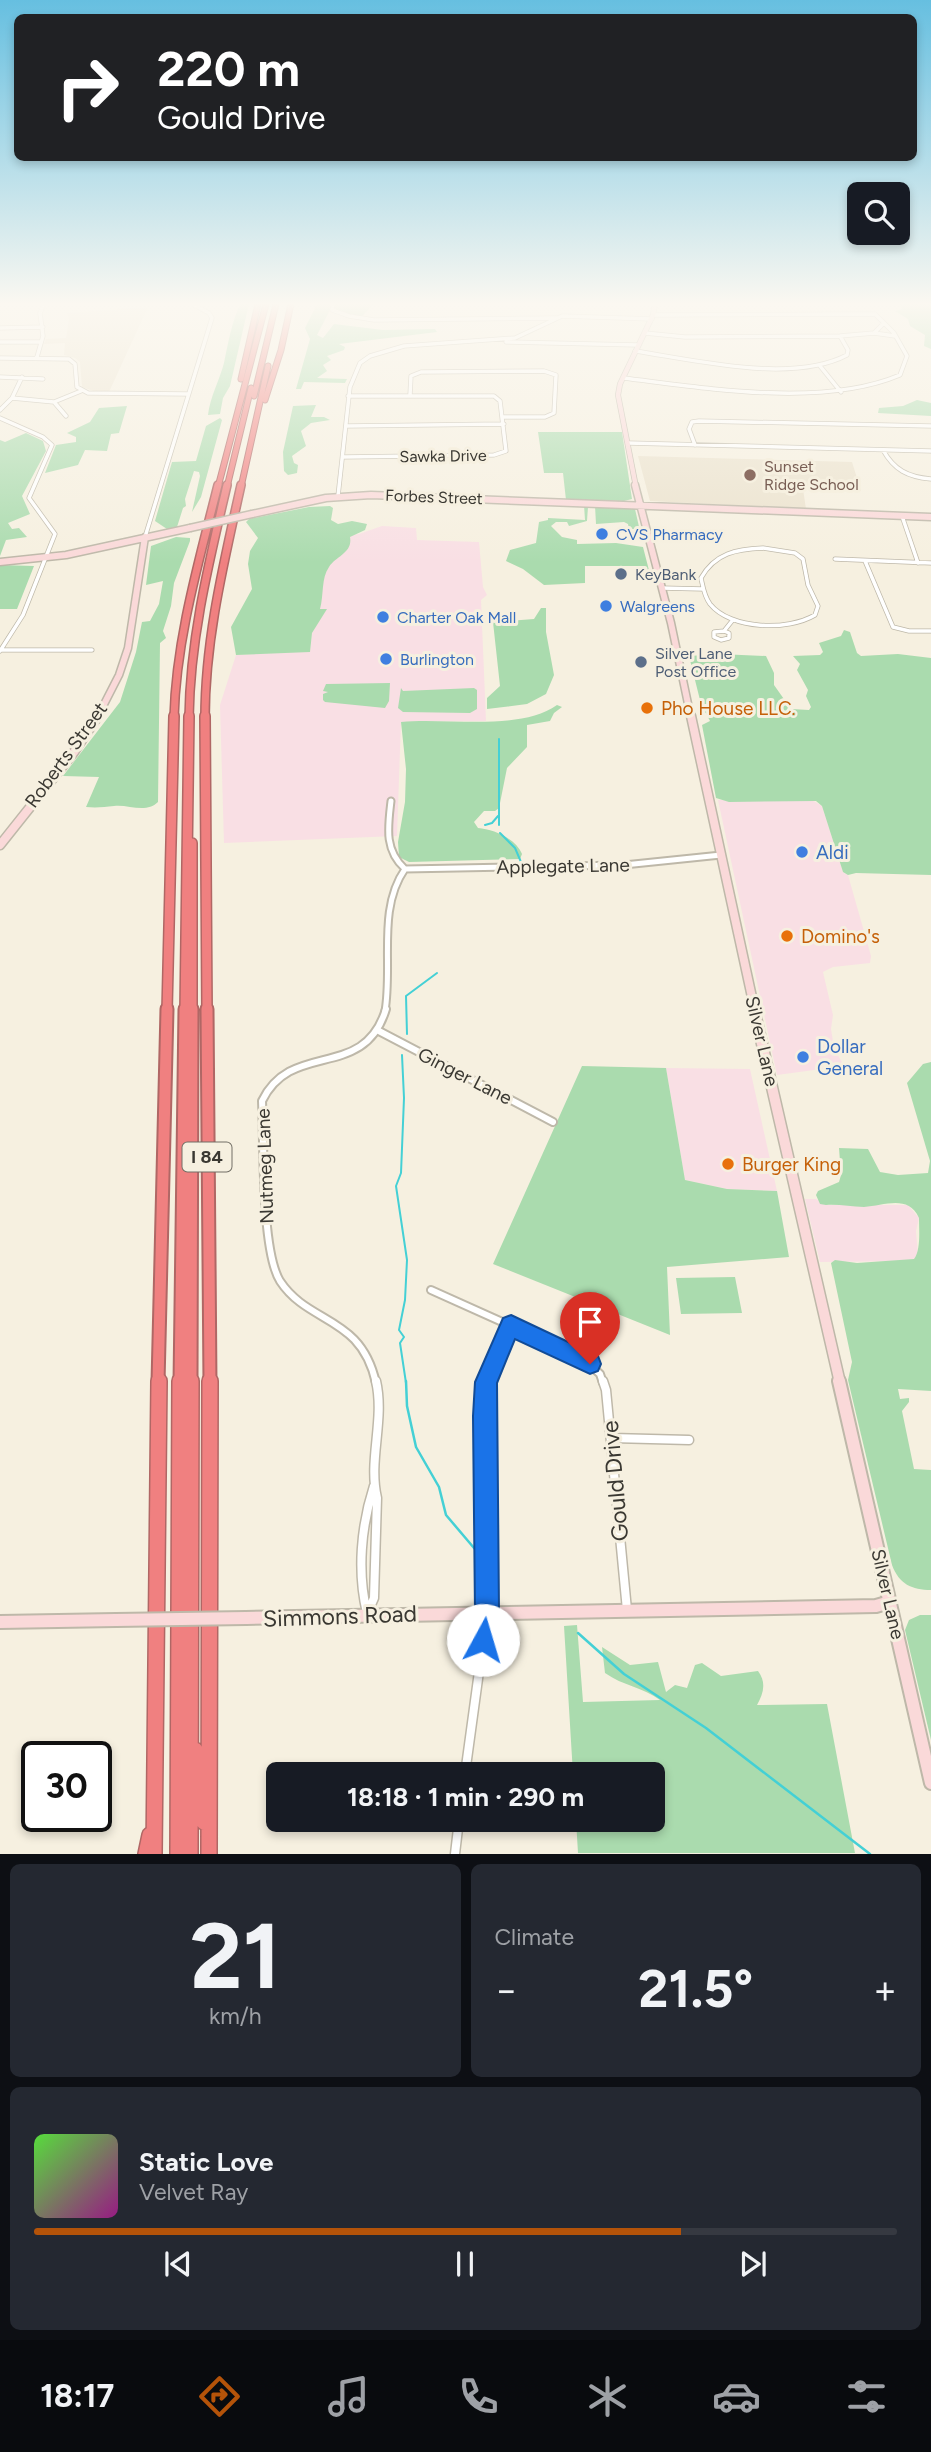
<!DOCTYPE html>
<meta charset="utf-8">
<style>
:root{--surface:#171b24;--page:#242831;--text:#f1f3f6;--muted:#9ea1a6;--line:#363941;--accent:#b45309}
body{margin:0;font-family:Figtree,sans-serif;background:var(--page);color:var(--text);height:100vh;display:flex;flex-direction:column;font-size:26px;white-space:nowrap}
*{box-sizing:border-box;margin:0}
p{font-size:23px;color:var(--muted)}
.icon{flex:none;width:38px;height:38px;fill:none;stroke:currentColor;stroke-width:2;stroke-linecap:round;stroke-linejoin:round}
.map{position:relative;height:1854px;overflow:hidden}
.panel{display:flex;flex-direction:column;gap:10px;padding:10px;background:#0d0f14;flex:1}
.panel>*{flex:none}
.guide{position:absolute;left:14px;top:14px;width:903px;height:147px;border-radius:10px;box-shadow:0 4px 10px #0003;background:#202124;color:#fff;overflow:hidden}
.fabs{position:absolute;left:847px;top:182px;display:grid;gap:14px}
.fabs a{display:grid;place-items:center;width:63px;height:63px;border-radius:10px;background:var(--surface);box-shadow:0 4px 10px #0003;font-size:35px}
.speed{position:absolute;left:21px;top:1741px;display:flex;gap:14px;font-size:35px;font-weight:700;text-align:center}
.speed>*{display:grid;place-content:center;width:91px;height:91px;border-radius:50%;background:var(--surface);box-shadow:0 4px 10px #0003;line-height:1}
.speed .limit{border:4px solid #111;border-radius:10px;background:#fff;color:#111}
.pin{position:absolute;display:grid;place-items:center;width:60px;height:60px;color:#fff;margin:-72px -30px;border-radius:50% 50% 50% 0;rotate:-45deg;box-shadow:0 0 7px #0007}
.pin .icon{rotate:45deg}
.me{position:absolute;width:77px;margin:-38px;rotate:6deg;stroke-linejoin:round;filter:drop-shadow(0 0 5px #0008)}
.turn{display:flex;align-items:center;gap:24px;height:147px;padding:0 28px;font-size:32px}
.turn .icon{width:91px;height:91px;stroke-width:2.5}
.turn b{display:block;font-size:49px;line-height:60px}
.big{font-size:52px;font-weight:700;line-height:1.1}
.panel .widget{flex:1;display:flex;flex-direction:column;justify-content:center;gap:10px;min-width:0;padding:0 24px;border-radius:10px;background:var(--page)}
.panel .dial{align-items:center;gap:0}
.dial b{font-size:91px;line-height:1}
.song{display:flex;align-items:center;gap:21px}
.cover{width:84px;height:84px;border-radius:10px;background:linear-gradient(135deg,hsl(110 70% 55%),hsl(310 70% 35%))}
.played{height:7px;border-radius:4px;background:linear-gradient(90deg,var(--accent) 75%,var(--line) 75%)}
.keys{display:flex;justify-content:space-around;direction:ltr}
.heat{display:flex;justify-content:space-between;align-items:center;font-size:38px;direction:ltr}
.panel .tiles{flex:1;display:grid;gap:10px;grid-template-columns:1fr 1fr}
.widget:last-child{grid-column:span 2}
.trip{position:absolute;left:266px;top:1762px;width:399px;height:70px;border-radius:10px;background:var(--surface);box-shadow:0 4px 10px #0003;font-weight:700;line-height:70px;text-align:center}
.menu{display:flex;height:112px;justify-content:space-around;align-items:center;background:#090b0e;color:var(--muted)}
.menu .icon{width:49px;height:49px}
.menu .active{color:var(--accent)}
.menu b{font-size:32px;color:var(--text)}
.map>svg:first-child{display:block}
.commercial{fill:#f9dfe4}
.education{fill:#ebe2cd}
.green{fill:#aadbae}
.lines{fill:none;stroke-linecap:round;stroke-linejoin:round}
.stream-far1{stroke:#44d0d5;stroke-width:2}
.stream{stroke:#44d0d5;stroke-width:2.5}
.minor-far3-casing{stroke:#beb8a9;stroke-width:5}
.minor-far2-casing{stroke:#beb8a9;stroke-width:9}
.minor-far1-casing{stroke:#beb8a9;stroke-width:10}
.minor-casing{stroke:#beb8a9;stroke-width:11}
.secondary-far4-casing{stroke:#beb8a9;stroke-width:6}
.secondary-far3-casing{stroke:#beb8a9;stroke-width:9}
.secondary-far2-casing{stroke:#beb8a9;stroke-width:11}
.secondary-far1-casing{stroke:#beb8a9;stroke-width:13}
.secondary-casing{stroke:#beb8a9;stroke-width:16}
.motorway-far4-casing{stroke:#b06765;stroke-width:7}
.motorway-far3-casing{stroke:#b06765;stroke-width:10}
.motorway-far2-casing{stroke:#b06765;stroke-width:12}
.motorway-far1-casing{stroke:#b06765;stroke-width:15}
.motorway-casing{stroke:#b06765;stroke-width:18}
.minor-far3{stroke:#fff;stroke-width:3.5}
.minor-far2{stroke:#fff;stroke-width:5}
.minor-far1{stroke:#fff;stroke-width:6}
.minor{stroke:#fff;stroke-width:8}
.secondary-far4{stroke:#fad9d9;stroke-width:4.5}
.secondary-far3{stroke:#fad9d9;stroke-width:6}
.secondary-far2{stroke:#fad9d9;stroke-width:8}
.secondary-far1{stroke:#fad9d9;stroke-width:10}
.secondary{stroke:#fad9d9;stroke-width:12}
.motorway-far4{stroke:#f08080;stroke-width:5}
.motorway-far3{stroke:#f08080;stroke-width:7}
.motorway-far2{stroke:#f08080;stroke-width:9}
.motorway-far1{stroke:#f08080;stroke-width:11}
.motorway{stroke:#f08080;stroke-width:15}
.secondary-bridge-far1-casing{stroke:#beb8a9;stroke-width:9;stroke-linecap:butt}
.secondary-bridge-casing{stroke:#beb8a9;stroke-width:16;stroke-linecap:butt}
.secondary-bridge-far1{stroke:#fad9d9;stroke-width:6}
.secondary-bridge{stroke:#fad9d9;stroke-width:12}
.route{fill:#1a73e8;stroke:#114b97;stroke-width:2}
.education-dot{fill:#8d6e63;stroke:#f6f0e0;stroke-width:2.5}
.shop-dot{fill:#3f7fe0;stroke:#f6f0e0;stroke-width:2.5}
.service-dot{fill:#5c6f8a;stroke:#f6f0e0;stroke-width:2.5}
.food-dot{fill:#e8710a;stroke:#f6f0e0;stroke-width:2.5}
.labels{text-anchor:middle;dominant-baseline:central;stroke-width:6;stroke-linejoin:round;paint-order:stroke}
.far-street-label{font-size:16px;fill:#3a3832;stroke:#f6f0e0}
.far-education-label{font-size:16px;fill:#785e54;stroke:#f6f0e0;text-anchor:start}
.far-shop-label{font-size:16px;fill:#366cbe;stroke:#f6f0e0;text-anchor:start}
.far-service-label{font-size:16px;fill:#4e5e75;stroke:#f6f0e0;text-anchor:start}
.shield{fill:#f6f0e0;stroke:#726f66;stroke-width:2}
.shield-label{font-size:18px;font-weight:bold;fill:#3a3832}
.food-label{font-size:19px;fill:#c56008;stroke:#f6f0e0;text-anchor:start}
.street-label{font-size:19px;fill:#3a3832;stroke:#f6f0e0}
.shop-label{font-size:19px;fill:#366cbe;stroke:#f6f0e0;text-anchor:start}
.near-street-label{font-size:23px;fill:#3a3832;stroke:#f6f0e0}
</style>
<div class="map">
<svg width="931" height="1854" viewBox="0 0 931 1854">
<rect width="100%" height="100%" fill="#f6f0e0"/>
<path class="commercial" d="M382,526l34,2 1,12 62,2 4,45 4,8 -6,5 5,121 -85,1 -4,114 -173,7 -4,-138 16,-50 74,-4 2,-18 14,-24h-29l32,-72 30,-3z
M718,800h94l10,6 21,66 5,3 23,81 -1,7 -37,4 -10,5 10,43 -2,14 3,19 10,18 -67,9z
M666,1068l84,1 27,122 -50,-2 -42,-9z
M805,1199h11l10,6h82l11,13 -3,13 2,25 -8,5 -90,1z"/>
<path class="education" d="M148,307l-39,85h-13l-14,-5 -2,-25 -5,-4 -11,-3 1,-12 -21,1 2,-5 20,-1 3,-19 -2,-6z
M638,456l214,6 9,29 -58,-2 3,20 -156,-8z"/>
<path class="green" d="M240,304h9l-19,82 -7,12 -3,16 -12,1c2,-18 12,-36 16,-52 4,-20 8,-41 16,-59z
M317,304h57l-15,15 -12,-1 -17,-8 -13,25 6,3 11,-14 49,6 52,-1 2,3 -98,12 6,3 -1,3 -17,6 4,4 -8,5 4,6 -10,7 30,1 -2,4 -41,-1 -3,7h-5l14,-50 -5,-11z
M899,304h32v45l-7,-3 1,-11 -15,-9 -2,-7 -13,-8 7,-2z
M917,400l14,3v13l-53,-3 1,-5 24,-2z
M127,406l-8,27 -8,1 -4,17 -22,-1 -7,15 -33,8 11,-28 20,-3v-5l-9,-4 23,-11 9,-14z
M293,406l23,-1 -5,12h13l6,3 -19,3 -10,8 5,15 -14,10 2,7 4,2 -1,8 -9,2 -4,-4 -1,-19z
M220,418l2,2 -21,77 -9,15 8,-36 -1,-4 -5,-1 -9,28 1,7 -3,2 -6,19 -10,2 -12,-8 17,-59 24,-1 10,-35z
M538,432h84l10,67 -8,2 -58,-1 -3,-27h-19z
M26,433l17,8 3,10 -24,45 8,18 -22,9 4,6 7,-1 8,9 -21,3 -6,16v-116l5,2z
M584,505l4,2 -1,14 -18,5 -2,-4h-11l-5,4 11,11 15,3v4l39,-1 27,4 9,35 -7,-16h-60v17l-41,2 -21,-16 -17,-8 4,-11 26,-7 3,-21 9,-2v-2l37,2z
M330,506l3,2 -2,12 7,4 14,-3 15,3 -2,6 -15,7c3,16 -14,19 -21,30 -8,11 -5,28 -9,42h7l-15,24 -2,19 -74,3 -5,-28 21,-38 -4,-25 2,-13 8,-13 -12,-16 3,-3 60,-12z
M595,506l40,3 7,31 -3,-11h-10l-1,-5 -4,-2 -28,2z
M176,537l14,1v3l-16,42 -3,23 -8,25 3,7 -6,5 -2,159c-12,12 -30,2 -44,4 -10,1 -17,2 -28,1l13,-30 -36,-1 57,-74 16,-50 6,-30 8,-1 9,-17 4,-23 -17,4 5,-39z
M0,565l34,1 -17,43h-17z
M541,608h5v24l8,43 -8,19 -19,10 -40,5v-11l13,-12 -7,-64 41,-3z
M844,630l6,2 7,21 4,3 37,-2 33,4v217l-75,-2 -8,2 -5,-3 -21,-66 -6,-5 -87,1 -13,-4 -14,-73 8,-4 -9,-17 -12,-48 30,-2 47,2 8,17v12l17,24 18,1 2,-3 -5,-11 2,-6 -11,-20 3,-6 -7,-8 27,-1 3,-3 -4,-9 22,-7z
M390,683l-1,18 -4,7 -60,-6 -2,-2v-6l5,-2 -5,-1 3,-7z
M401,688l2,3 71,-3 3,2v19l-7,4 -67,-1 -5,-4z
M557,705l5,2 -8,6 -4,8 -23,4v22l-20,21 -8,40 -4,3h-11l-10,11 4,6c16,1 38,11 44,26l-2,5 -111,3 -10,-5 -1,-15 7,-40 1,-33 -5,-47c44,-5 118,10 156,-17z
M931,1062v329l-33,-2 2,10 9,-1v4l-7,9 12,58 17,1v120c-19,0 -32,-6 -39,-25l-44,-185 4,-18 -21,-99 4,-3 22,3 57,-4c7,-9 5,-30 5,-41 -11,-24 -35,-12 -55,-11 -13,0 -25,-3 -38,-2l-6,-1 -4,-9 2,-4 21,-9 2,-7 -2,-27 29,1 12,23 18,3 30,-2 2,-12 -23,-78 16,-19z
M582,1066l84,2 19,112 42,9 50,2 12,66 -122,10 3,68 -177,-71z
M735,1277l7,36 -61,1 -5,-36z
M920,1615h11v125l-26,-110 4,-10z
M577,1625l6,77 77,-2c-17,-13 -37,-14 -55,-27l-3,-26 28,18 28,-3 8,30 9,-7 12,3 8,-23 7,-2 19,13 37,-5c9,12 5,23 -1,34l70,-1 28,149h-277l-2,-33h77v-46h-80l-9,-148z"/>
<g class="lines">
<path class="stream-far1" d="M499,739v86
M485,825l7,-2 6,-7
M500,833l15,15 6,14
M407,1034l-1,-38 31,-23
M402,1055l2,43 -3,75 -5,13 11,74 -2,40 -6,30 5,7 -4,6 6,40"/>
<path class="stream" d="M406,1381l1,25 9,41 23,40 7,28 28,33
M578,1633l46,41 82,54 164,126"/>
<g class="minor-far3-casing">
<path id="minor-far3" d="M333,304l-1,6 17,6 25,4 182,-2
M0,328l43,-1
M645,333l40,4 155,-1 34,-3 10,-10
M874,333l21,3
M0,342h41
M506,342l132,3
M635,351c60,9 157,33 212,4l1,-5 -8,-14
M37,357l6,-21 -3,-23 4,-9
M0,358l69,1 6,5 2,23 11,6 100,1
M820,366l21,26
M0,377l43,2
M623,378c83,10 199,30 277,-3l7,-19 -13,-23 -19,-19 -222,1
M410,395l1,-19 10,-4 123,-1 12,4 -2,38 -9,4h-42
M12,398l42,4 12,14
M54,402l27,-11
M0,410l12,-12 10,-21
M0,418l43,19 9,8 -23,53 26,36 -32,81 -23,36
M346,426l158,-2
M628,443l303,8
M695,445l-6,-16 3,-7 7,-1 232,5
M883,450c11,20 25,27 48,29
M343,457l151,-2 12,-4 -6,-50 -6,-5h-146
M338,496l12,-109 10,-24 10,-7 34,-10 111,-8 47,-22 90,3
M902,516l16,47
M145,537l67,-219 -3,-5 -17,-9
M763,548l32,5 8,6 5,26 10,21 -3,9c-27,16 -84,15 -105,-11 -6,-8 -7,-17 -9,-26 14,-25 36,-29 62,-30z
M835,559l96,4
M865,561l28,66 16,4h22
M661,588l42,1
M724,631l5,2v5l-8,2 -7,-3v-5z
M724,631l8,-10
M2,650h90"/>
</g>
<g class="minor-far2-casing">
<path id="minor-far2" d="M391,801c-3,26 -7,49 14,68
M405,869l219,-4 97,-10
M385,1011c8,-46 -8,-102 20,-142"/>
</g>
<g class="minor-far1-casing">
<path id="minor-far1" d="M377,1030l176,92
M431,1290l151,68 18,16 3,9
M376,1383c-15,-68 -67,-58 -96,-102 -19,-31 -16,-139 -18,-180 30,-62 102,-19 124,-92
M487,1383l24,-57"/>
</g>
<g class="minor-casing">
<path id="minor" d="M603,1381l3,9 21,220
M612,1438l77,2
M367,1613c-10,-41 -6,-87 7,-127
M367,1614l7,-16 3,-100c-9,-38 8,-78 -1,-117
M465,1774l22,-161 -3,-223 4,-9
M455,1854l4,-34"/>
</g>
<g class="secondary-far4-casing">
<path id="secondary-far4" d="M636,487l-18,-92 2,-11 33,-69 2,-11"/>
</g>
<g class="secondary-far3-casing">
<path id="secondary-far3" d="M635,485l36,138 20,95
M252,514l74,-16 45,-3 560,22
M0,562l66,-7 124,-27
M97,718l22,-43 9,-27 17,-111"/>
</g>
<g class="secondary-far2-casing">
<path id="secondary-far2" d="M691,716l64,295
M0,845l74,-93 24,-36"/>
</g>
<g class="secondary-far1-casing">
<path id="secondary-far1" d="M754,1009l86,374"/>
</g>
<g class="secondary-casing">
<path id="secondary" d="M839,1381l92,402
M246,1618l630,-12 14,-4
M0,1622l116,-2"/>
</g>
<g class="motorway-far4-casing">
<path id="motorway-far4" d="M241,379l17,-75
M254,396l22,-92
M265,400l16,-50 10,-46
M218,487l48,-183
M227,487l24,-99
M241,487l27,-121"/>
</g>
<g class="motorway-far3-casing">
<path id="motorway-far3" d="M174,718c2,-79 25,-157 44,-233
M189,718c1,-80 20,-156 38,-233
M205,718c0,-79 19,-156 36,-233"/>
</g>
<g class="motorway-far2-casing">
<path id="motorway-far2" d="M205,716l2,295
M167,1011l7,-295
M185,1011l4,-295
M192,1011v-168"/>
</g>
<g class="motorway-far1-casing">
<path id="motorway-far1" d="M207,1009l3,374
M158,1383l9,-374
M180,1383l5,-374
M191,1383l1,-374"/>
</g>
<g class="motorway-casing">
<path id="motorway" d="M195,1750l9,72
M146,1854l4,-19
M154,1854l5,-473
M178,1854l2,-473
M190,1854l1,-473
M209,1854l1,-473"/>
</g>
<use href="#minor-far3" class="minor-far3"/>
<use href="#minor-far2" class="minor-far2"/>
<use href="#minor-far1" class="minor-far1"/>
<use href="#minor" class="minor"/>
<use href="#secondary-far4" class="secondary-far4"/>
<use href="#secondary-far3" class="secondary-far3"/>
<use href="#secondary-far2" class="secondary-far2"/>
<use href="#secondary-far1" class="secondary-far1"/>
<use href="#secondary" class="secondary"/>
<use href="#motorway-far4" class="motorway-far4"/>
<use href="#motorway-far3" class="motorway-far3"/>
<use href="#motorway-far2" class="motorway-far2"/>
<use href="#motorway-far1" class="motorway-far1"/>
<use href="#motorway" class="motorway"/>
<g class="secondary-bridge-far1-casing">
<path id="secondary-bridge-far1" d="M190,528l62,-14"/>
</g>
<g class="secondary-bridge-casing">
<path id="secondary-bridge" d="M116,1620l130,-2"/>
</g>
<use href="#secondary-bridge-far1" class="secondary-bridge-far1"/>
<use href="#secondary-bridge" class="secondary-bridge"/>
</g>
<linearGradient id="sky" x2="0" y2="1"><stop stop-color="#66bfe0"/><stop offset="0.54" stop-color="#fbf8f1"/><stop offset="1" stop-color="#fbf8f1" stop-opacity="0"/></linearGradient>
<rect width="931" height="563" fill="url(#sky)"/>
<path class="route" d="M511,1315l87,41 3,8 -3,7 -8,3 -75,-35 -18,44 2,230 -7,35 -9,4 -8,-4 -4,-8 4,-27 -2,-197 2,-34 28,-64z"/>
<circle class="education-dot" cx="750" cy="475" r="7"/>
<g class="shop-dot">
<circle cx="602" cy="534" r="7"/>
<circle cx="606" cy="606" r="7"/>
<circle cx="383" cy="617" r="7"/>
<circle cx="386" cy="659" r="7"/>
<circle cx="802" cy="852" r="7"/>
<circle cx="803" cy="1057" r="7"/>
</g>
<g class="service-dot">
<circle cx="621" cy="574" r="7"/>
<circle cx="641" cy="662" r="7"/>
</g>
<g class="food-dot">
<circle cx="647" cy="708" r="7"/>
<circle cx="787" cy="936" r="7"/>
<circle cx="728" cy="1164" r="7"/>
</g>
<g class="labels">
<g class="far-street-label">
<text transform="translate(443 456) rotate(-1)">Sawka Drive</text>
<text transform="translate(434 497) rotate(2)">Forbes Street</text>
</g>
<g class="far-education-label">
<text x="764" y="466">Sunset<tspan x="764" dy="18">Ridge School</tspan></text>
</g>
<g class="far-shop-label">
<text x="616" y="534">CVS Pharmacy</text>
<text x="620" y="606">Walgreens</text>
<text x="397" y="617">Charter Oak Mall</text>
<text x="400" y="659">Burlington</text>
</g>
<g class="far-service-label">
<text x="635" y="574">KeyBank</text>
<text x="655" y="653">Silver Lane<tspan x="655" dy="18">Post Office</tspan></text>
</g>
<rect class="shield" x="182.5" y="1142.5" width="49" height="29" rx="5"/>
<g class="shield-label">
<text x="207" y="1157">I 84</text>
</g>
<g class="food-label">
<text x="661" y="708">Pho House LLC.</text>
<text x="801" y="936">Domino's</text>
<text x="742" y="1164">Burger King</text>
</g>
<g class="street-label">
<text transform="translate(66 755) rotate(-54)">Roberts Street</text>
<text transform="translate(563 866) rotate(-1)">Applegate Lane</text>
<text transform="translate(762 1041) rotate(77)">Silver Lane</text>
<text transform="translate(465 1076) rotate(27)">Ginger Lane</text>
<text transform="translate(265 1166) rotate(-92)">Nutmeg Lane</text>
<text transform="translate(888 1594) rotate(77)">Silver Lane</text>
</g>
<g class="shop-label">
<text x="816" y="852">Aldi</text>
<text x="817" y="1046">Dollar<tspan x="817" dy="22">General</tspan></text>
</g>
<g class="near-street-label">
<text transform="translate(615 1481) rotate(-95)">Gould Drive</text>
<text transform="translate(340 1616) rotate(-2)">Simmons Road</text>
</g>
</g>
</svg>
<div class="fabs">
<a><svg class="icon" aria-label="search" viewBox="0 0 24 24"><circle cx="10" cy="10" r="6"/><path d="M15 15l6 6"/></svg></a>
</div>
<div class="speed"><div class="limit">30</div></div>
<div class="pin" style="left:590px;top:1364px;background:#d93025"><svg class="icon" aria-label="arrive" viewBox="0 0 24 24"><path d="M6 21V4h12l-3 4 3 4H6"/></svg></div>
<svg class="me" style="left:483px;top:1640px" viewBox="-20 -20 40 40"><circle r="19" fill="#fff"/><path d="M0-13L10 11 0 6-10 11z" fill="#1a73e8"/></svg>
<div class="trip">18:18 · 1 min · 290 m</div>
<div class="guide">
<div class="turn"><svg class="icon" aria-label="right" viewBox="0 0 24 24"><path d="M7 20v-9h11M14 6l5 5-5 5"/></svg><div><b>220 m</b>Gould Drive</div></div>
</div>
</div>
<section class="panel">
<div class="tiles">
<div class="widget dial"><b>21</b><p>km/h</p></div>
<div class="widget"><p>Climate</p>
<div class="heat"><a>−</a><b class="big">21.5°</b><a>+</a></div>
</div>
<div class="widget">
<div class="song"><i class="cover"></i><div><b>Static Love</b><p>Velvet Ray</p></div></div>
<div class="played"></div>
<div class="keys"><svg class="icon" aria-label="previous" viewBox="0 0 24 24"><path d="M18 5L8 12l10 7zM5 5v14"/></svg><svg class="icon" aria-label="pause" viewBox="0 0 24 24"><path d="M8 5v14M16 5v14"/></svg><svg class="icon" aria-label="next" viewBox="0 0 24 24"><path d="M6 5l10 7-10 7zM19 5v14"/></svg></div>
</div>
</div>
</section>
<nav class="menu">
<b>18:17</b>
<svg class="icon active" aria-label="directions" viewBox="0 0 24 24"><path d="M12 3l9 9-9 9-9-9zM9 14v-3h6M13 9l2 2-2 2"/></svg>
<svg class="icon" aria-label="music" viewBox="0 0 24 24"><path d="M9 18V5l10-2v13"/><circle cx="6" cy="18" r="3"/><circle cx="16" cy="16" r="3"/></svg>
<svg class="icon" aria-label="phone" viewBox="0 0 24 24"><path d="M5 4h4l2 5-3 2q2 4 5 5l2-3 5 2v4C11 20 4 13 5 4z"/></svg>
<svg class="icon" aria-label="climate" viewBox="0 0 24 24"><path d="M12 3v18M4 7l16 10M4 17L20 7"/></svg>
<svg class="icon" aria-label="car" viewBox="0 0 24 24"><path d="M5 17H2v-5l4-1 3-4h7l3 4 3 1v5h-3M9 17h6M6 11h13"/><circle cx="7" cy="17" r="2"/><circle cx="17" cy="17" r="2"/></svg>
<svg class="icon" aria-label="filters" viewBox="0 0 24 24"><path d="M4 7h16M4 17h16"/><circle cx="9" cy="7" r="2"/><circle cx="15" cy="17" r="2"/></svg>
</nav>
